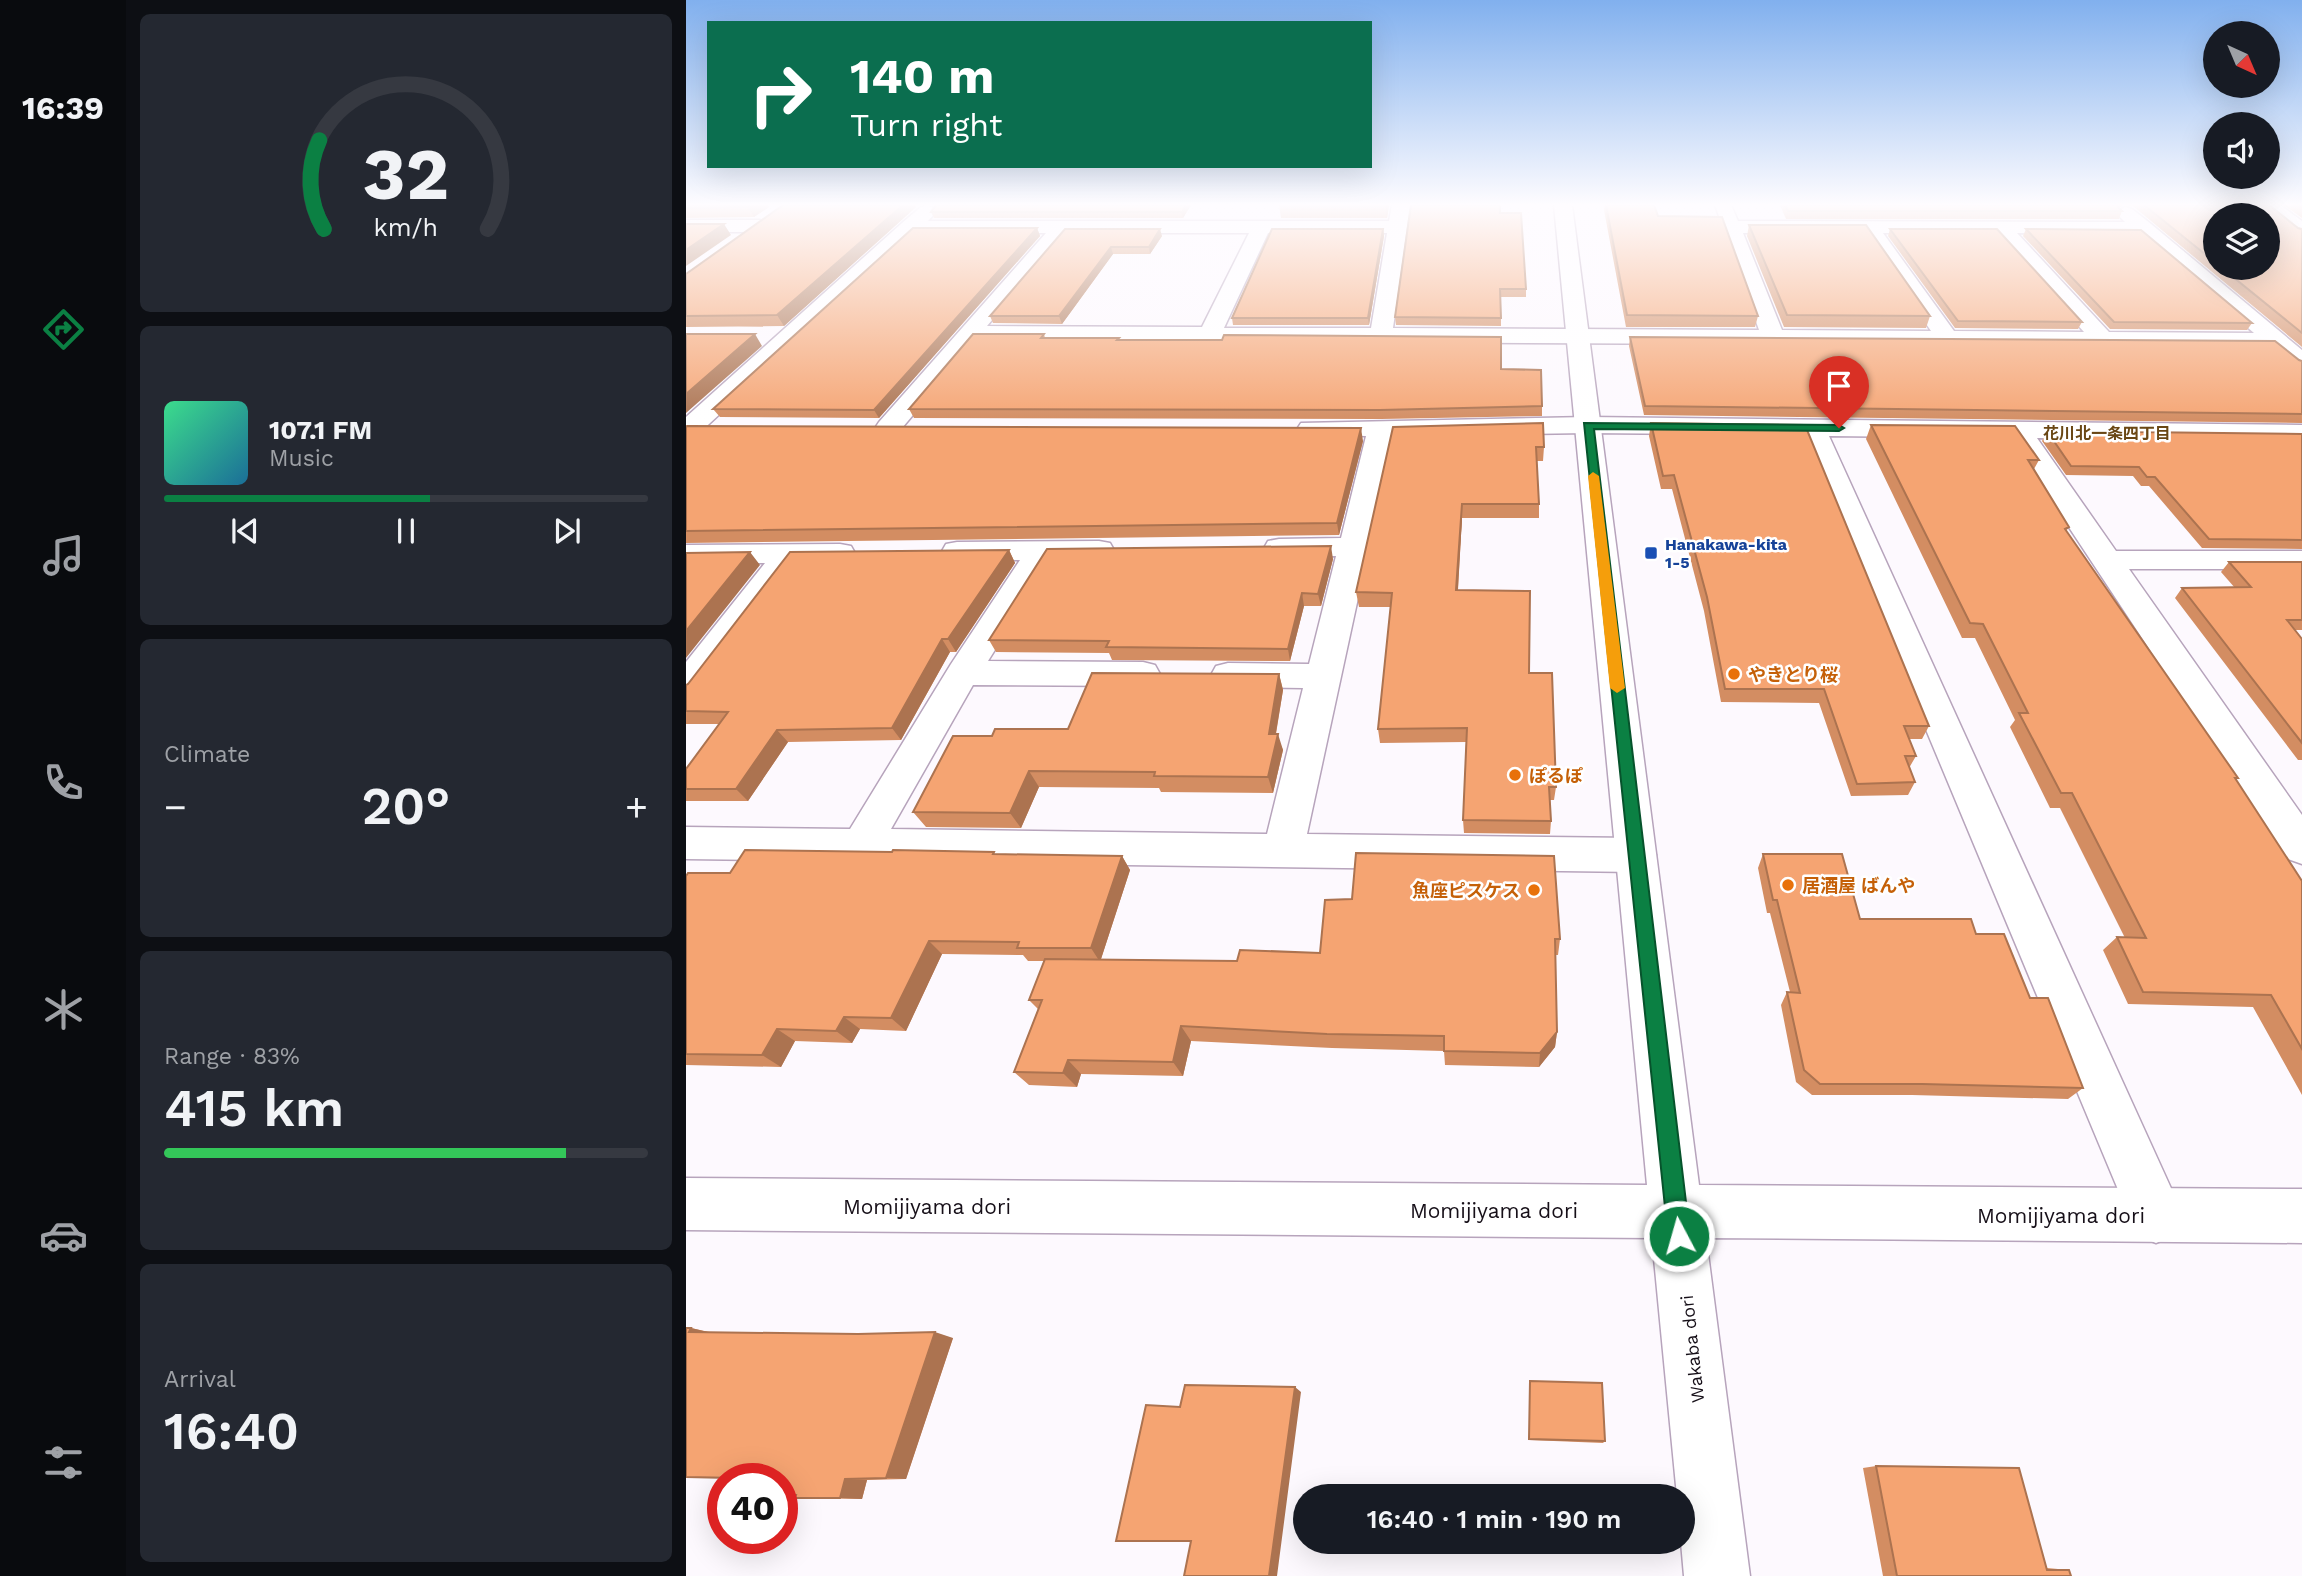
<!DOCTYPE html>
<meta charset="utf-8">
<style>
:root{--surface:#171b24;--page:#242831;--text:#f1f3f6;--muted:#9ea1a6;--line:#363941;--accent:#0b8043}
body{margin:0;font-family:"Work Sans","Noto Sans JP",sans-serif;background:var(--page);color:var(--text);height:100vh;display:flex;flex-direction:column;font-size:26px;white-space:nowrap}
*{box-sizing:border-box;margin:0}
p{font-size:23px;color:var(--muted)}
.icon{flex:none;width:38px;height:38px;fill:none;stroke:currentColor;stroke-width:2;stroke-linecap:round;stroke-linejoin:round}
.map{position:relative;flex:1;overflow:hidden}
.drawer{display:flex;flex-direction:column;gap:14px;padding:14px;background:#0d0f14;width:560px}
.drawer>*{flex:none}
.banner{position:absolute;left:21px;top:21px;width:665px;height:147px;border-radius:0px;box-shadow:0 7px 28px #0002;background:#0b6e4f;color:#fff;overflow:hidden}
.needle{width:46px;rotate:136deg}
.tools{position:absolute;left:1517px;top:21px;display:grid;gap:14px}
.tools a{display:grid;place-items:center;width:77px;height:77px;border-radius:50%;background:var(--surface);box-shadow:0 7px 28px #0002;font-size:35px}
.speed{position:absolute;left:21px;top:1463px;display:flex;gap:14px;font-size:35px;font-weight:700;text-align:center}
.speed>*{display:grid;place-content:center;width:91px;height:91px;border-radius:50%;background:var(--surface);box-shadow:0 7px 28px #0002;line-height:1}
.speed .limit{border:10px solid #d22;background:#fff;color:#111}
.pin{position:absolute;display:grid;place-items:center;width:60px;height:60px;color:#fff;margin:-72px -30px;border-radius:50% 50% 50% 0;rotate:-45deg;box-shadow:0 0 7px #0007}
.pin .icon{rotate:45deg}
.me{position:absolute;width:77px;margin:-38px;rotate:354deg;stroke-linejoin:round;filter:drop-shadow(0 0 5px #0008)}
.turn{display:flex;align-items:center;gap:24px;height:147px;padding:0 28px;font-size:32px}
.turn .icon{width:91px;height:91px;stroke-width:2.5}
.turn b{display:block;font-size:49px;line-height:60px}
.big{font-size:52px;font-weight:600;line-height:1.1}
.drawer .tile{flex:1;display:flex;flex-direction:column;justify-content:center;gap:10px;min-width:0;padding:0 24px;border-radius:10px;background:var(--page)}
.drawer .dial{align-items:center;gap:0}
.dial svg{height:182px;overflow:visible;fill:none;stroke:var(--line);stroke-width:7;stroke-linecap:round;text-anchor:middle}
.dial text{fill:var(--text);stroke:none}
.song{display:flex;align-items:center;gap:21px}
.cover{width:84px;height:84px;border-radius:10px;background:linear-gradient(135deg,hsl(150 70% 55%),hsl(200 70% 35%))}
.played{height:7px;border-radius:4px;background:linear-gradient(90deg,var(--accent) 55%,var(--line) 55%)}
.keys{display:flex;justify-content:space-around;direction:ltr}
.heat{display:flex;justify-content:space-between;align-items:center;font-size:38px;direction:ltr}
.charge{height:10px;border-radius:5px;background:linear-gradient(90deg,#34c759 83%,var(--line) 0)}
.trip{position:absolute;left:607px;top:1484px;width:402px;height:70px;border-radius:35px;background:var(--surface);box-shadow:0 7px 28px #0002;font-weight:600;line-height:70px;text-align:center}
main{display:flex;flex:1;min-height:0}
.menu{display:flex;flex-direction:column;width:126px;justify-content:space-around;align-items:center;background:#090b0e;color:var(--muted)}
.menu .icon{width:49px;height:49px}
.menu .current{color:var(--accent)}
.menu b{font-size:32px;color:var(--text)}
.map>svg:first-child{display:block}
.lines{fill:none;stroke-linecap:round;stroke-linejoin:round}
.minor-casing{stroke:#b7a4bc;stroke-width:3}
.tertiary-casing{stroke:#b7a4bc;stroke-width:3}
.minor{fill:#fff;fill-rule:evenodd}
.tertiary{fill:#fff;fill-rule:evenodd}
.wall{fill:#d38d62;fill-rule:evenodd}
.shaded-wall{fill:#ac7350}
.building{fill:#f5a472;stroke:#ac7350;stroke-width:2}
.route{fill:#0b8043;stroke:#07532c;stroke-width:2}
.slow{fill:#f59e0b}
.transit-dot{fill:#1a4fb4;stroke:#fff;stroke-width:2.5}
.food-dot{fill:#e8710a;stroke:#fff;stroke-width:2.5}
.labels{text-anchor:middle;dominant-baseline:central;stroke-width:5;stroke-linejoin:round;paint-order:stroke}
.far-neighbourhood-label{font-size:16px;font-weight:bold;fill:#6a4714;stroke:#fff}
.far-transit-label{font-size:16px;font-weight:bold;fill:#164399;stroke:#fff;text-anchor:start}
.food-label{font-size:18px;font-weight:bold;fill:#c56008;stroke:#fff;text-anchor:start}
.street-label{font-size:18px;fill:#160f18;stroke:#fff}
.near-street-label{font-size:21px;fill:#160f18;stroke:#fff}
</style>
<main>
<nav class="menu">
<b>16:39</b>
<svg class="icon current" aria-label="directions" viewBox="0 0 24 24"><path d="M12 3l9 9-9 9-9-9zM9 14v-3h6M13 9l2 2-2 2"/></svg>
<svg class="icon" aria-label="music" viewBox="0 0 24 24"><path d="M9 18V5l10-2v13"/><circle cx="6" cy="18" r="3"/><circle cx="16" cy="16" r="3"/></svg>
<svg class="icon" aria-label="phone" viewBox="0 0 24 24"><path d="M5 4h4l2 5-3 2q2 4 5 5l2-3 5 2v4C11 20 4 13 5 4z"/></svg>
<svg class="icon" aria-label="climate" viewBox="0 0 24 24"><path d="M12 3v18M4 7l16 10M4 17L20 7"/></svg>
<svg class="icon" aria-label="car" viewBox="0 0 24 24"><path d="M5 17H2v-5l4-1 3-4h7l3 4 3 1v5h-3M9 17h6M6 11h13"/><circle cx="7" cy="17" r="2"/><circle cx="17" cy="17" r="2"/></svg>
<svg class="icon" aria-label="filters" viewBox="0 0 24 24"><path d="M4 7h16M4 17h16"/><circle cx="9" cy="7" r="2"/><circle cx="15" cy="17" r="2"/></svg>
</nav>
<section class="drawer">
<div class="tile dial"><svg viewBox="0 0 100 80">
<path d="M14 69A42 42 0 1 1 86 69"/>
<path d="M14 69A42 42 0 0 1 12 30" stroke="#0b8043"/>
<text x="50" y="56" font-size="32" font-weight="700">32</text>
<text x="50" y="72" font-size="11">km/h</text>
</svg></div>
<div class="tile">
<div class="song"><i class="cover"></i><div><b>107.1 FM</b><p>Music</p></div></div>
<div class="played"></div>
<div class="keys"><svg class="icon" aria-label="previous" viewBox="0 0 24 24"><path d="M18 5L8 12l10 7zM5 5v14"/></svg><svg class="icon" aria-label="pause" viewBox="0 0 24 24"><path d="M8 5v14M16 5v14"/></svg><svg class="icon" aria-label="next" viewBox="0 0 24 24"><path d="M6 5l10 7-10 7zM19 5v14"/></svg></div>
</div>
<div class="tile"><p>Climate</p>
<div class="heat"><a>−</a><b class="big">20°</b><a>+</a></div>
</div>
<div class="tile"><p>Range · 83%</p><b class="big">415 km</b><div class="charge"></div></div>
<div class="tile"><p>Arrival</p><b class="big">16:40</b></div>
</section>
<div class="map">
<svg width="1616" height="1576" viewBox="0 0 1616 1576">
<rect width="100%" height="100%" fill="#fdf9fe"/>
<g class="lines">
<g class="minor-casing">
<path id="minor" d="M242,205l9,6 -9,10h461l3,-16h18l-17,123 366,2 -44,-125h16l7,16 387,1 -9,-9 9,-6 7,2 19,15 151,126v19l-8,-2 -24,-20 -1294,-7 -79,94 -9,2 -9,-2 -4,-6 4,-6 167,-189h-131l-220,204 -9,2v-22l216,-194 19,-16zM380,233h183l-47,94 -215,-1zM582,233h119l-16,95h-147zM1057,233h121l67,98 -149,-1zM1197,233h112l89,99 -130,-1zM1331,233l121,1 116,99 -145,-1z
M1573,205h21l22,16v15l-7,-2z
M0,220h74l10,6 -10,6h-74z
M902,417l714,8v16l-265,-3 79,113h186v18h-173l173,246v49l-14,-5 -278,-421 -181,-2 346,761 8,19 -8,19 -19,8 -19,-8 -334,-800 -215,-2 -195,3 -86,398 329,4 14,5 6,12 -6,12 -14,5 -950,-13v-32l164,2 101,-165 69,-104h-63l-11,-2 -4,-7 4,-7 11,-2 142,-1 11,2 4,7 -4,7 -11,2 -48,1 -63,101 155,1 12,3 5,9 -5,9 -12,3 -170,-1 -82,144 376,5 36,-146 -75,-1 -12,-3 -5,-9 5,-9 12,-3 81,1 27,-108 -57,1 -11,-2 -4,-7 4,-7 11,-2 62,-1 25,-102 -65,-1 -4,-6 4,-6z
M154,544l11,2 4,7 -4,7 -11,2 -43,1 -99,132 -12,3v-36l79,-99h-79v-18z"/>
</g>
<g class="tertiary-casing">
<path id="tertiary" d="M868,205h18l127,980 603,4v54l-596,-5 44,338h-66l-3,-34h3v-46h-7l-25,-258 -966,-8v-52l961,7z"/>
</g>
<use href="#minor" class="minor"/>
<use href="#tertiary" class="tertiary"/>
</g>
<path class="wall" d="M0,205l82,1 1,1 -15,10 -68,1z
M97,205h132l1,2 -132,119 -98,1v-53z
M249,205h256l-8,13h-249l-3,-6z
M593,205h110l-2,13h-106z
M919,205h49l4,11 100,100 -3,11h-129l-22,-117z
M1094,205h343l-4,3 3,3 -3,8h-333z
M1438,205h145l29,23 4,1v118l-169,-141zM1530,215l52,53h-52z
M1598,205h18v13z
M814,213l26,76v8h-25v29l-105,-1 -1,-8z
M1063,225l181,91 -4,12 -142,-1 -37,-91z
M351,228l3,8 -161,182 -159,-1 -7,-8z
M379,229l97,7 -12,18h-37l-51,70 -69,-1 -3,-7z
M697,229l1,7 -15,89h-136l-1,-7z
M1204,229l192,93 -4,7 -123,-1 -67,-92z
M1340,229l226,94 -5,7 -137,-1 -87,-93z
M358,334l1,4h74v2l382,29 41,37v10l-161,3 -467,-1 -5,-9z
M944,337l669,23 3,1v62l-658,-8 -15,-69z
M965,423l278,303 -7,13h-13l7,17 -7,12 6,14 -7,13 -57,1 -32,-93 -98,-1 -17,-91 -32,-122h-11l-12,-53z
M1185,425l168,35 -5,9 35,58 -3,4 172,247 -2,2 66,101v214l-49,-88 -125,-3 -25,-54 14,-13 8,1 -65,-130h-10l-40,-81 5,-7 -40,-82h-13l-96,-199z
M0,427l677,14 -24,94 -653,8z
M707,427l151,20 -1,14h-6l2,43v14h-77l-4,72 71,83 27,114 -2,13h-4l1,21 -1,13 -86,-1 -1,-13 3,-78 -86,1 -2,-14 13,-122h-32l-3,-15z
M1361,431l255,3v115l-100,-1 -53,-62h-8l-8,-10 -67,-1 -24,-34z
M323,550l6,13 -59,89h-6l-49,88 -113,2 -40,59h-62v-32l34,-45h-34v-39z
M647,559l-12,47h-17l-14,55 -178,-1 -3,-7 -113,-1 -7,-12z
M1543,562h73v68h-8l8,9v121h-4l-123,-162 7,-10h53l-14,-16z
M593,674l4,16 -7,44 7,16 -10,43 -112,-1 -2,-4 -120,-1 -18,41 -95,-1 -13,-15 79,-76 76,-7z
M310,854l126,2 8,14 -29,89 136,2 83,-8 240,-14 -2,16h-3l2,77 -2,15 -16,20 -94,-2 -1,-14 -112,-3 -141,-7 -8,35 -102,-2 -4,13 -48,-2 -15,-13 24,-63 -9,-9 15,-39h-16l-5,-6 -81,-1 -36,77 -46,-2 -8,14 -57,-2 -14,26 -95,-2v-189z
M1077,854l97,65 116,15 54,64 53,90 -15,11 -156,-4h-100l-16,-13 -15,-77 6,-13h3l-20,-79h-3l-9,-45z
M5,1328l18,4 244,6 -47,141 -39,1 -5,19 -67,-1 1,-2h-14v-17z
M844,1381l75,60 -2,2 -74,-3z
M1190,1466l171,102 22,2 2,6h-188l-20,-108z"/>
<path class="shaded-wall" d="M66,205h17l-1,1 1,1 -15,10 -6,-10z
M217,205h12l1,2 -132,119 -7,-11z
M500,205h5l-8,13 -1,-6z
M700,205h3l-2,13z
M38,224l7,11 -45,31v-16z
M351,228l3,8 -161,182 -5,-8z
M474,229l2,7 -12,18 -1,-7z
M697,229l1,7 -15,89 -1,-7z
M425,247l2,7 -51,70 -3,-8z
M69,334l7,12 -76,67v-19z
M675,428l2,13 -24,94 -2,-12z
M776,504v14l-5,86 -1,-14z
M645,546l2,13 -12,47 -3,-12z
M323,550l6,13 -59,89 -8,-13z
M64,552l10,13 -74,93v-27z
M616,593l2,13 -14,55 -2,-12z
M256,639l8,13 -49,88 -9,-12z
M593,674l4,16 -10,60 -4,-16z
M91,730l11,12 -40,59 -12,-12z
M592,734l5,16 -10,43 -5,-16z
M343,771l10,16 -18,41 -11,-15z
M436,856l8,14 -30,92 -9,-14z
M243,941l13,13 -36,77 -15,-13z
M158,1017l16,12 -8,14 -16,-12z
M495,1026l10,15 -8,35 -10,-14z
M91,1029l18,12 -14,26 -19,-12z
M871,1032l-2,15 -16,20 1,-14z
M382,1060l13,14 -4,13 -14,-14z
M5,1328l25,6 -27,-2z
M249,1332l18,6 -47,141 -20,-1z
M609,1387l6,5 -24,184h-8z
M159,1479l22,1 -5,19 -22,-1z"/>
<path class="building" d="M0,205h66l-4,2 -62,1z
M97,205h120l-126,110 -91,1v-42z
M250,205h250l-4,7h-251z
M725,205h89v8h21l5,76h-26l1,29 -106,-1z
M920,205h48l4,11 64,1 36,99 -131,-1z
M1099,205h333v2l4,4h-334z
M1458,205h125l29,23 4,1v104l-80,-65h46v-53h-52v48z
M0,224h38l-38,26z
M1063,225h117l64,91 -143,-1z
M227,228h124l-163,182 -161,-1z
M379,229h95l-11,18h-38l-52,69h-69z
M586,229h111l-15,89h-136z
M1204,229h107l85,93 -124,-1z
M1340,229l115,1 111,93 -138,-1z
M0,334h69l-69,60z
M287,334h71l-3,4h78l-2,2h105l2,-5 277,2v32l40,1 1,36 -162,4 -471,-1z
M944,337l645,4 24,19 3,1v53l-657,-8z
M857,423l1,24h-8l3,57h-77l-6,86 74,1 -1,82h23l4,114h-7l2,34 -88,-1 4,-92 -89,1 14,-136 -36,-1 37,-165z
M965,423l154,2 124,301h-25l12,30h-11l10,26 -58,2 -33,-95h-99l-18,-92 -33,-122 -11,1z
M1185,425l144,1 24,34h-11l41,67 -4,2 173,249h-3l67,103v168l-31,-54 -128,-3 -26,-55 29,1 -74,-145h-11l-42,-80h9l-45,-89 -13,-1z
M0,427l1,-1 674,2 -24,95 -651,8z
M1361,431l255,3v106l-93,-1 -54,-62h-8l-8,-10 -68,-1z
M645,546l-13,48 -16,-1 -14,56 -182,-2 3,-6 -120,-1 58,-91z
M323,550l-61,89h-6l-50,89 -115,2 -41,59h-50v-20l42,-57 -42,-1v-26l2,-1 102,-132z
M64,552l-64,79v-78z
M1543,562h73v58h-15l15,19v104l-120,-155 69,-1z
M406,673l187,1 -10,60h9l-10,43 -114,-1 1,-4 -126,-1 -19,42 -97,-1 40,-76h39l3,-7h73z
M59,850l147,2 1,-2 101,2 -1,2 129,2 -31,92h-74l2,-6 -90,-1 -38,77 -47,-1 -8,14 -59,-2 -15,26 -76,-1v-178l2,-3h42z
M670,853l198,3 6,83h-5l2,93 -17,21 -96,-2v-15l-117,-2 -146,-8 -8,36 -105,-2 -5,13 -49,-1 28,-72h-13l16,-41 192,2 3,-11 80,3 5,-53 27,-1z
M1077,854h79l18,65h111l5,15h28l26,64h18l35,90 -161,-4h-102l-16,-14 -17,-78 13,1 -23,-93h-4z
M0,1328h5l-2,4 169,2 77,-2 -49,146 -41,1 -5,19h-45l1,-3h-14v-16l-96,-2z
M844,1381l72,2 3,58 -76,-2z
M499,1385l110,2 -26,189h-85l7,-35h-75l30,-136 34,2z
M1190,1466l143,2 28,102h22l2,6h-174z
M37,1479v16h-8z"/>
<linearGradient id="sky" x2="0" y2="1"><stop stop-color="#81b0ee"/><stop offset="0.48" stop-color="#fefcff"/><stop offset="1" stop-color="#fefcff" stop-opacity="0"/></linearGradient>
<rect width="1616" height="426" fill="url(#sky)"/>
<path class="route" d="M898,423l255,2 5,3 -5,3 -245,-2 96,807 -3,8 -8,3 -8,-3 -3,-8z"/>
<path class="slow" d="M907,472l6,4 26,212 -8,5 -7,-5 -22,-212z"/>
<rect class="transit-dot" x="958" y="546" width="14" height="14" rx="3.5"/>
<g class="food-dot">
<circle cx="1048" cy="674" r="7"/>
<circle cx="829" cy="775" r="7"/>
<circle cx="1102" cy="885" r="7"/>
<circle cx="848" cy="890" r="7"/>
</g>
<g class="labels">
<g class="far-neighbourhood-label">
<text x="1421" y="433">花川北一条四丁目</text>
</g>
<g class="far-transit-label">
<text x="979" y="544">Hanakawa-kita<tspan x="979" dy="18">1-5</tspan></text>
</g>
<g class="food-label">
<text x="1062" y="674">やきとり桜</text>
<text x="843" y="775">ぽるぽ</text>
<text x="1116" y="885">居酒屋 ばんや</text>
<text x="834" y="890" text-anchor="end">魚座ピスケス</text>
</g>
<g class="street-label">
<text transform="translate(1006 1349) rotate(-96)">Wakaba dori</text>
</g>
<g class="near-street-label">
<text x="241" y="1206">Momijiyama dori</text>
<text x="808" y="1210">Momijiyama dori</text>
<text x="1375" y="1215">Momijiyama dori</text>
</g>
</g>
</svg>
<div class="tools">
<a><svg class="needle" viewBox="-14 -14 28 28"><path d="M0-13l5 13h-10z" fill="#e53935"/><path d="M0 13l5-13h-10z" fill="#9ea1a6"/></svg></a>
<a><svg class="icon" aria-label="sound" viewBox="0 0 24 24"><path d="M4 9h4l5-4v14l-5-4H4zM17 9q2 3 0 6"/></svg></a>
<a><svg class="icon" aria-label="layers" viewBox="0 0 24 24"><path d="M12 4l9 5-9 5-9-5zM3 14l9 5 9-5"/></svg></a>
</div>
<div class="speed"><div class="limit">40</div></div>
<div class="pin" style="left:1153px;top:428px;background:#d93025"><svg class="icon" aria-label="arrive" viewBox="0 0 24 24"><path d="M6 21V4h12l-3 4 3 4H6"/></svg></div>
<svg class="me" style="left:993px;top:1236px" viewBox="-20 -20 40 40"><circle r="17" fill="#0b8043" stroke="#fff" stroke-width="3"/><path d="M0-11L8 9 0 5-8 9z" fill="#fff"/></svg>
<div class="trip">16:40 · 1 min · 190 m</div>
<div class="banner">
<div class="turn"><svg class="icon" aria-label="right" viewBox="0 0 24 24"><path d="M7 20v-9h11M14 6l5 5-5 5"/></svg><div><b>140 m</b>Turn right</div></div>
</div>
</div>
</main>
